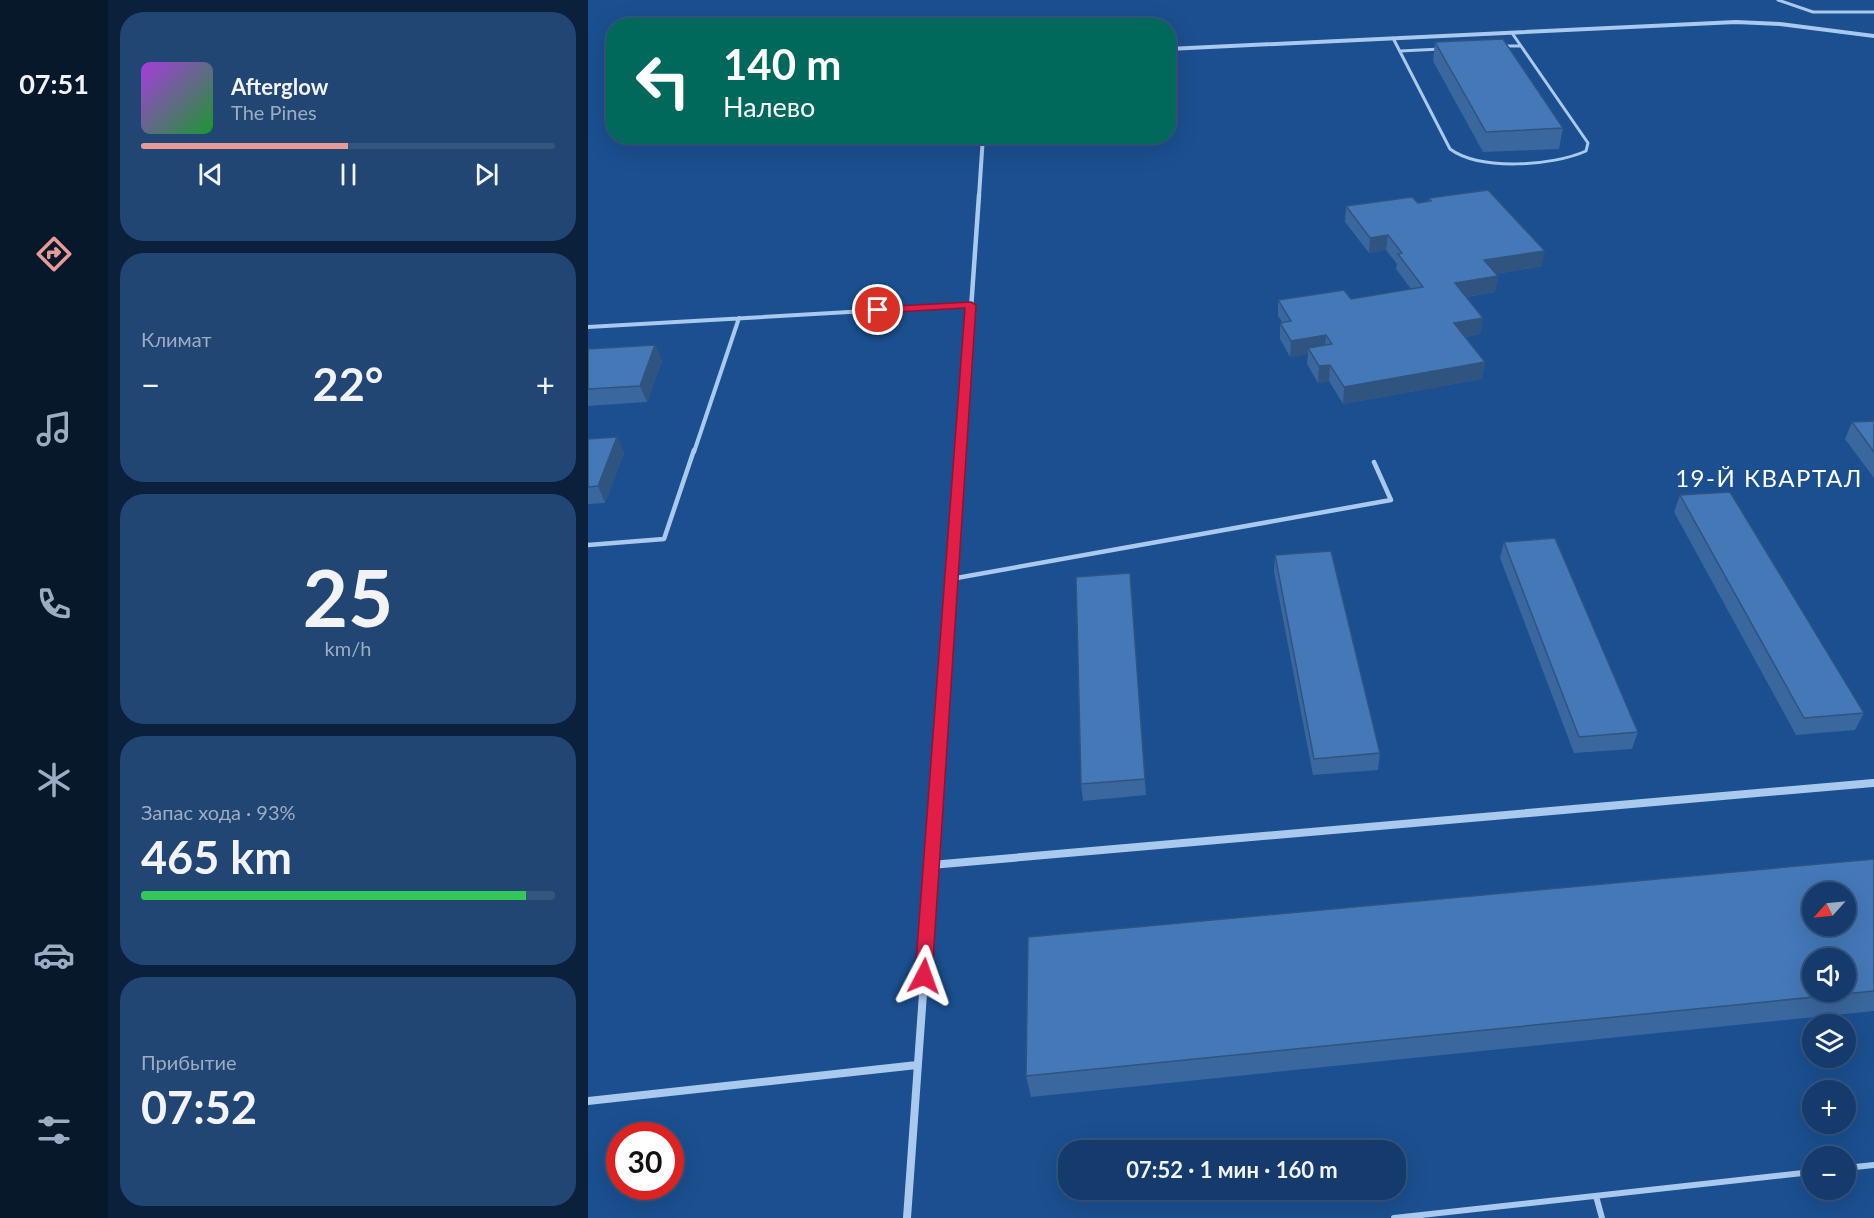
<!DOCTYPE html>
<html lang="ru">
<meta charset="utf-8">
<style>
:root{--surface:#143b6b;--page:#214673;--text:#f1f3f6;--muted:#9dadc1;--line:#33557e;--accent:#e69b98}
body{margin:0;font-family:Lato,sans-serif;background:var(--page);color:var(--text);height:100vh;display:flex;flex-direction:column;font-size:22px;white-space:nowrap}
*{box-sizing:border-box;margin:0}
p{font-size:20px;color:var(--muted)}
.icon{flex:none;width:33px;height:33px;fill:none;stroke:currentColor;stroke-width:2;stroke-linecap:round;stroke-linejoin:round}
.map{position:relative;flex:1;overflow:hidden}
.details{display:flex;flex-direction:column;gap:12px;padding:12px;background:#0b203b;width:480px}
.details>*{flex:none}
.guide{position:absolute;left:18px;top:18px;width:570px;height:126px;border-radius:24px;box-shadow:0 6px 24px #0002,0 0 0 2px var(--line);background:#00695c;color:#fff;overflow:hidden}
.needle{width:39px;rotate:243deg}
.tools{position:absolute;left:1214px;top:882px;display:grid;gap:12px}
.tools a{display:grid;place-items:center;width:54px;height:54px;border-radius:50%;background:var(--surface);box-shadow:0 6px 24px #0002,0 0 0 2px var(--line);font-size:30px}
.speed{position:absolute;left:18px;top:1122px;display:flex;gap:12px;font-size:30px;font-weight:700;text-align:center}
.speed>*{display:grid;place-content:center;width:78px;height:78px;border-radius:50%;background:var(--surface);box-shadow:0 6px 24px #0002,0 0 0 2px var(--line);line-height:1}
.speed .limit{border:9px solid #d22;background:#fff;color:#111}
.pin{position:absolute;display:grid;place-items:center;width:51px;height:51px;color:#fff;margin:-26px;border:3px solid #fff;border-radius:50%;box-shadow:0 2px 6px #0007}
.me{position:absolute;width:66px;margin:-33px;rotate:4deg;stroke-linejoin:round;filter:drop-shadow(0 0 4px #0008)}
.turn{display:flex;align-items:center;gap:21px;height:126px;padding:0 18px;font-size:27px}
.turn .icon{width:78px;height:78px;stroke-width:2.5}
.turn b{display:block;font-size:42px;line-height:51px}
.big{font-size:45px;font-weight:700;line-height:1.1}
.details .card{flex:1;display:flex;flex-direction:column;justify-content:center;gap:9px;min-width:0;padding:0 21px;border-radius:24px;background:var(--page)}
.details .dial{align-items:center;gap:0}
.dial b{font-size:78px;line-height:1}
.song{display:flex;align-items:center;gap:18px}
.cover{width:72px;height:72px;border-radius:9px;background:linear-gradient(135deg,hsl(280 70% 55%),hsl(130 70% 35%))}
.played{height:6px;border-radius:3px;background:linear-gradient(90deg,var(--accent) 50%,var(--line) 50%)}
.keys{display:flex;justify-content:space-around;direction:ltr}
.heat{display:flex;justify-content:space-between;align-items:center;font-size:33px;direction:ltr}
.charge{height:9px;border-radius:4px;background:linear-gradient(90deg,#34c759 93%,var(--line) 0)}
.trip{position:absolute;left:470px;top:1140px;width:348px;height:60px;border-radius:24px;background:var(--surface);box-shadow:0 6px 24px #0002,0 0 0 2px var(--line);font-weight:700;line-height:60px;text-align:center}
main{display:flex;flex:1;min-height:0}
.tabs{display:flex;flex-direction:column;width:108px;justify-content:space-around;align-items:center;background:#08182b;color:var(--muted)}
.tabs .icon{width:42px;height:42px}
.tabs .current{color:var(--accent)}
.tabs b{font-size:27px;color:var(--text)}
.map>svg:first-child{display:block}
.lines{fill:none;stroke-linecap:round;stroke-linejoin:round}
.service-far3{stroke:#a9c9ee;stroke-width:3}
.service-far2{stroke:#a9c9ee;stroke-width:4}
.service-far1{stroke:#a9c9ee;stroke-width:4.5}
.service{stroke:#a9c9ee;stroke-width:6}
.minor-far3{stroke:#a9c9ee;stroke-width:4}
.minor-far2{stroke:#a9c9ee;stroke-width:4.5}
.minor-far1{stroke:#a9c9ee;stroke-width:6}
.minor{stroke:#a9c9ee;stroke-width:8}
.wall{fill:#3a679d}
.shaded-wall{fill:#305480}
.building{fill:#4478b7;stroke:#305480;stroke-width:1.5;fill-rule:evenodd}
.route{fill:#e11d48;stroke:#92132f;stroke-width:1.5}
.labels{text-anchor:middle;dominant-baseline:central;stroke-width:4.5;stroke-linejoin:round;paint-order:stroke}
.quarter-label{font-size:24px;letter-spacing:1.5px;fill:#fff;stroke:#1b4f8f}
</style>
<main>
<nav class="tabs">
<b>07:51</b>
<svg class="icon current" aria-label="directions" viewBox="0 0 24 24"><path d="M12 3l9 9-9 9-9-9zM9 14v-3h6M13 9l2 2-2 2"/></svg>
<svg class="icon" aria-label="music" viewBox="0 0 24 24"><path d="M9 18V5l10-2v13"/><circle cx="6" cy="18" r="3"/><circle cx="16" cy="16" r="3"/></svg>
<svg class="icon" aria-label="phone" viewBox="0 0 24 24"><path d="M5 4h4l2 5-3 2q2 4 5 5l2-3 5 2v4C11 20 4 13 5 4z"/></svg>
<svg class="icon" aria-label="climate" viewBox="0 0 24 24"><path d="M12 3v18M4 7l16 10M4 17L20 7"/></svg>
<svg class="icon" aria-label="car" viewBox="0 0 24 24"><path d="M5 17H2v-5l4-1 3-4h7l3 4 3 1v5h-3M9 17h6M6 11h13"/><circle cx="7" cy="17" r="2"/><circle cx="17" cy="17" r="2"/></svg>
<svg class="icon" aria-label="filters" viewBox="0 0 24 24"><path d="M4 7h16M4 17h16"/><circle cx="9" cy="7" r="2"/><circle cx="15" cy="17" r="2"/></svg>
</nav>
<section class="details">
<div class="card">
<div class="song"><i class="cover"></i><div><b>Afterglow</b><p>The Pines</p></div></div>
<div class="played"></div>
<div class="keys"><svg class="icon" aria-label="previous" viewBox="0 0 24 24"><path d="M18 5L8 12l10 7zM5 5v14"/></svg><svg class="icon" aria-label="pause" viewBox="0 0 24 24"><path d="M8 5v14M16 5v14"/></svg><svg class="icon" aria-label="next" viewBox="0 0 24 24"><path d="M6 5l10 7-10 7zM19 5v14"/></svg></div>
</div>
<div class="card"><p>Климат</p>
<div class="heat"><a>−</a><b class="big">22°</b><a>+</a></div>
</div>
<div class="card dial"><b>25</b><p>km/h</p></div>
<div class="card"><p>Запас хода · 93%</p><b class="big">465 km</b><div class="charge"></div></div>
<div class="card"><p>Прибытие</p><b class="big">07:52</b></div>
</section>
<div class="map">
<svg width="1286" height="1218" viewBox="0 0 1286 1218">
<rect width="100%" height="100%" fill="#1b4f8f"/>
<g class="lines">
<path class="service-far3" d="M1190,0l35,12h61
M924,33l9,13
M805,38l57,111c30,22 103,17 136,2l2,-8 -67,-97h-18
M812,51l41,-2"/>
<path class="service-far2" d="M0,327l383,-22
M106,452l45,-134"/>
<path class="service-far1" d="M0,545l76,-6 30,-89
M363,579l440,-79 -17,-38"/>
<path class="service" d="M1257,1168l29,-3
M1008,1196l6,22
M806,1218l418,-46"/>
<path class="minor-far3" d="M580,49l568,-27 44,2 94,12
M391,196l4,-60"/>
<path class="minor-far2" d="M373,452l18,-257"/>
<path class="minor-far1" d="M349,785l24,-335
M1268,785l18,-2"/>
<path class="minor" d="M343,865l942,-82
M0,1101l329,-36
M319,1218l31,-435"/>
</g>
<path class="wall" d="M847,42l128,86 -4,21 -76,3 -50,-91z
M841,198l113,68 -46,8 2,2 -3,16 -29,5 17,21 -3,16 -15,3 20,25 -3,17 -139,25 -14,-23 -11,2 -11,-19 1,-10 -18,3 -10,-18v-16l2,-1 -4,-6v-16l73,-1 60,-10 -15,-20 1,-5 -11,-14 -17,3 -24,-31 1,-16 72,-3 10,-1z
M67,345l7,16 -15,41 -59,4v-57z
M1286,421v57l-29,-39 7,-17z
M29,437l7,16 -19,50 -17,1v-65z
M1092,495l184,218 -9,17 -59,5 -122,-223z
M916,542l134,190 -6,17 -58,4 -74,-195z
M687,555l105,198 -2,17 -65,5 -39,-203z
M542,573l16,222 -63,6 -2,-17z
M1286,859v152l-843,86 -5,-21z"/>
<path class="shaded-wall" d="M800,235l-2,15 -17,3 1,-15z
M957,251l-3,15 -60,10 2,-16z
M910,276l-3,16 -42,7 2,-16z
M895,318l-3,16 -28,5 2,-16z
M738,335l-1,16 -17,-3v6l-18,3 1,-16z
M67,345l7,16 -15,41 -7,-16z
M897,362l-3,17 -139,25 1,-17z
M742,365l-1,16 -11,2 1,-17z
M29,437l7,16 -19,50 -7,-17z"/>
<path class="building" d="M915,39l60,89 -77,4 -51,-90z
M900,190l57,61 -61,9 14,16 -43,7 28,35 -29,5 31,39 -141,25 -14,-22 -11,1 -11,-18 24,-4 -6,-9 -35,6 -11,-18 11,-2 -13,-21 66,-10 7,9 72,-12 -25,-33 4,-1 -14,-18 -18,3 -24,-32 66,-9 6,6 13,-2 -2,-3z
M67,345l-15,41 -52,3v-40z
M1286,421v31l-22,-30z
M29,437l-19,49 -10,1v-48z
M1142,492l134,221 -60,5 -124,-223z
M967,538l83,194 -59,5 -75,-195z
M743,551l49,202 -66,6 -39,-204z
M542,573l15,206 -64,5 -5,-207z
M1286,859v132l-848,85 2,-139zM1224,892h33v34h-33zM1224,958h33v34h-33z"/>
<path class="route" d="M383,302l5,3 -44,671 -2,6 -6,2 -7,-2 -2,-6 50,-668 -87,5 -5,-3 5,-3z"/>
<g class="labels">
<g class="quarter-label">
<text x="1181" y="477">19-Й КВАРТАЛ</text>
</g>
</g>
</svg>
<div class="tools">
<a><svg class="needle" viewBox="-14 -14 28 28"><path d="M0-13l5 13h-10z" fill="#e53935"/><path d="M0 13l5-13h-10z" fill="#9dadc1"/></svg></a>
<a><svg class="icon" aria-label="sound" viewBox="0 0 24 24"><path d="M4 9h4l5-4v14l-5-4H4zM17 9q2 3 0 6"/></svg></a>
<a><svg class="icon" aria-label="layers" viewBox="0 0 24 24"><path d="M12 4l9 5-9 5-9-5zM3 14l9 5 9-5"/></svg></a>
<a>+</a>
<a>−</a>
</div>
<div class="speed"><div class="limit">30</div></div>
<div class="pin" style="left:290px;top:310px;background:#d93025"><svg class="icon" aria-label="arrive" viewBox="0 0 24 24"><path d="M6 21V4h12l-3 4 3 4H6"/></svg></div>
<svg class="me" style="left:336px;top:976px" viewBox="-20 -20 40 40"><path d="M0-17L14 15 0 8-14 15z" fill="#e11d48" stroke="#fff" stroke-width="4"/></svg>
<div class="trip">07:52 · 1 мин · 160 m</div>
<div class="guide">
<div class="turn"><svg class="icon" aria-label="left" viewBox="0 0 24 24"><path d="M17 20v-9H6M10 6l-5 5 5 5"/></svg><div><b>140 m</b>Налево</div></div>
</div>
</div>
</main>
